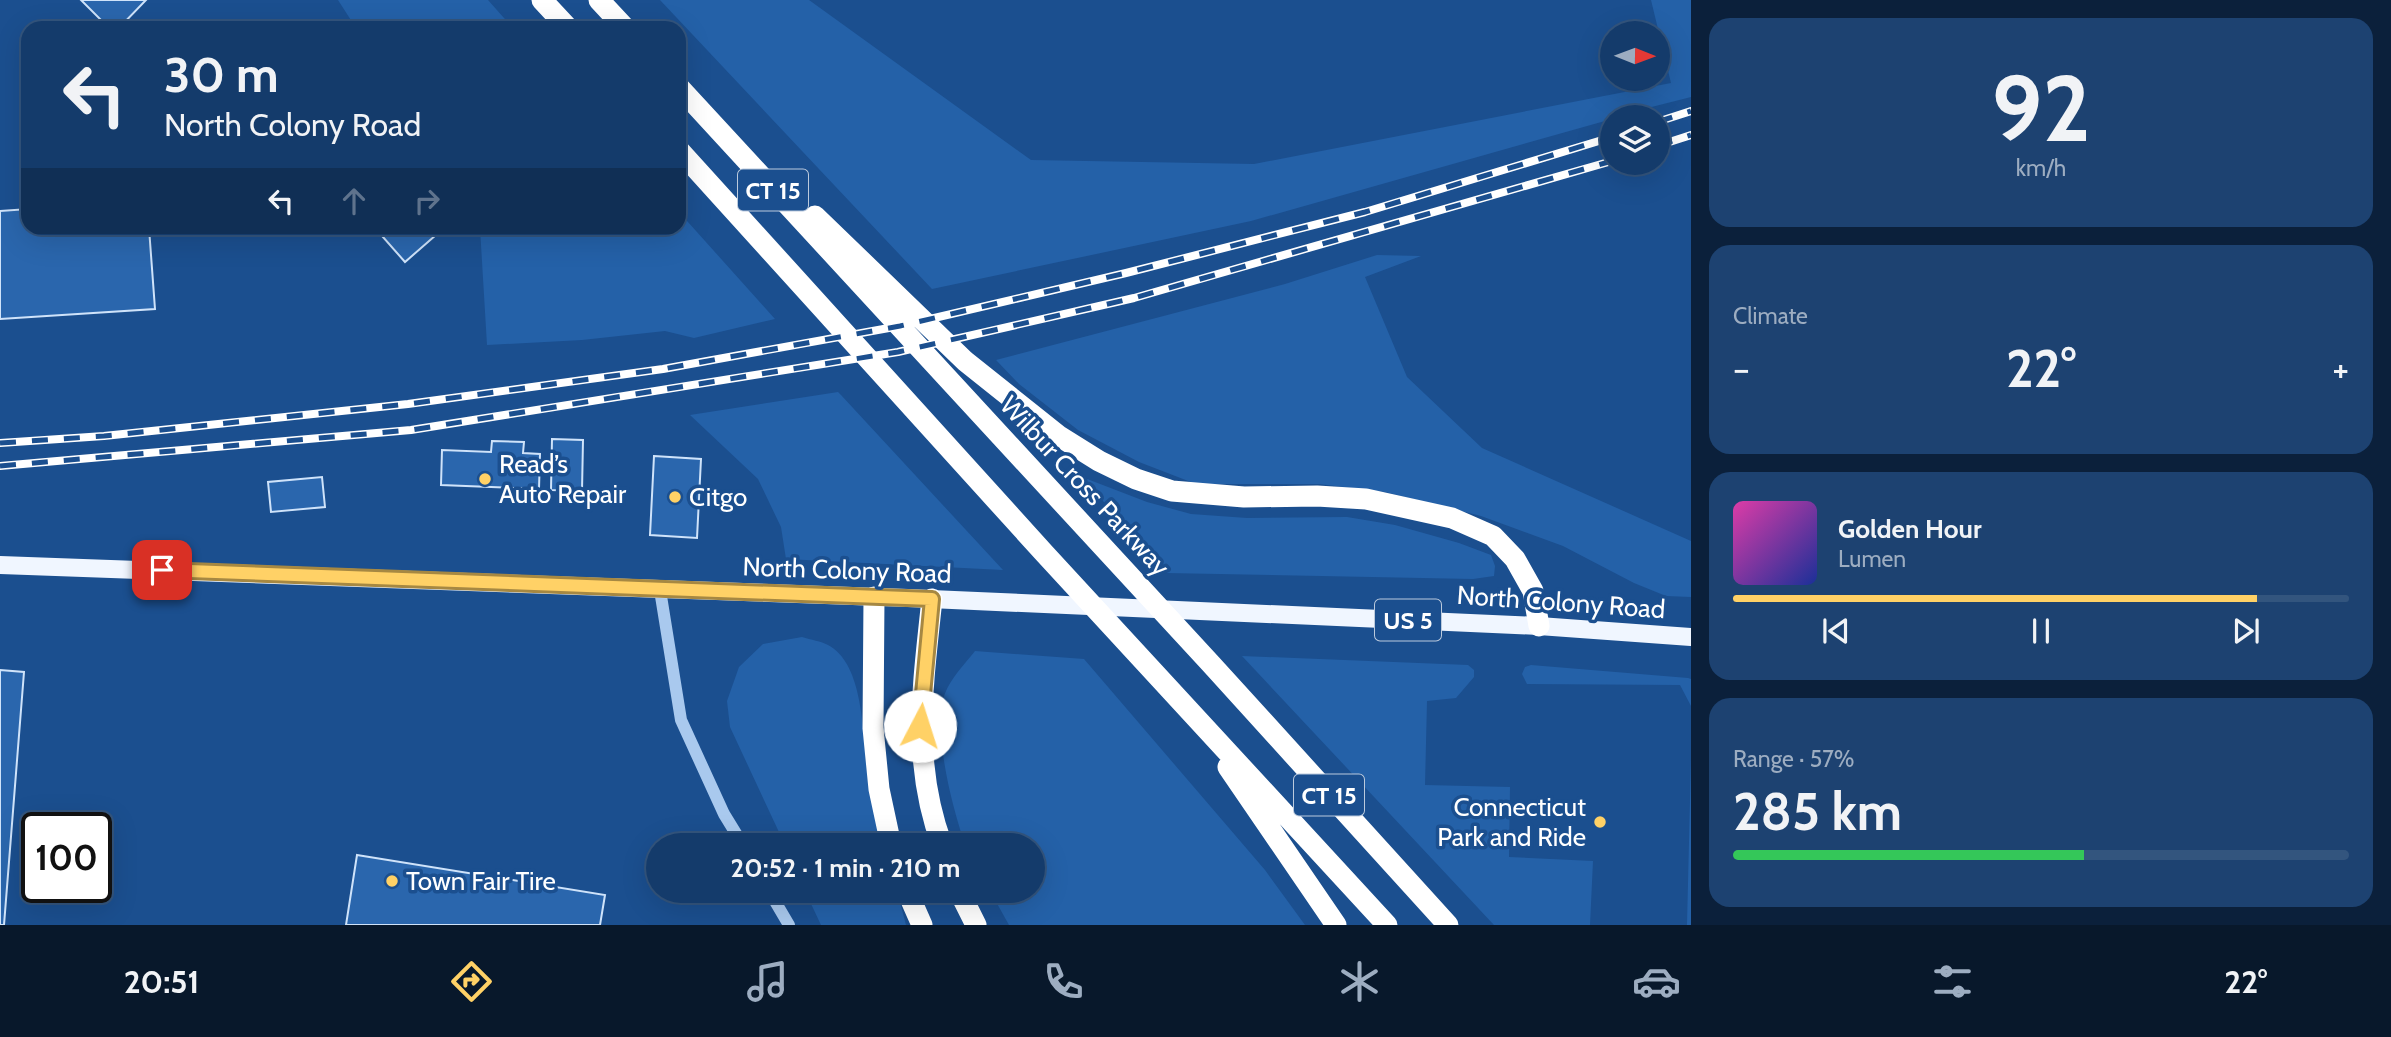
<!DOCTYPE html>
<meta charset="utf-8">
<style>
:root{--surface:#143b6b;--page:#1d4271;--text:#f1f3f6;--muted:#9dadc1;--line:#33557e;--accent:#ffd166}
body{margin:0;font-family:Cabin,sans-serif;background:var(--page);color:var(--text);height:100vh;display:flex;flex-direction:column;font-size:26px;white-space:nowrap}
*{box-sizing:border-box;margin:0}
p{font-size:23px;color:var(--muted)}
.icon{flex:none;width:38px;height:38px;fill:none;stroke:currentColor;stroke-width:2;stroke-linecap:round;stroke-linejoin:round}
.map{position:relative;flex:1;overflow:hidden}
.drawer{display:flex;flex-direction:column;gap:18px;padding:18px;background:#0b203b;width:700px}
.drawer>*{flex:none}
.banner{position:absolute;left:21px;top:21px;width:665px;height:214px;border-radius:21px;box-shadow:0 7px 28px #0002,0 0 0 2px var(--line);background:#143b6b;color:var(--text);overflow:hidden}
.needle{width:46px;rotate:91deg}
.fabs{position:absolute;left:1600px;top:21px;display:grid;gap:14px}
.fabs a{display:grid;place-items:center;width:70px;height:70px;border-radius:50%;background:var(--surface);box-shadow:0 7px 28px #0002,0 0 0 2px var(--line);font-size:35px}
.speed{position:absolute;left:21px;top:812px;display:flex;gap:14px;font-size:35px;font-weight:700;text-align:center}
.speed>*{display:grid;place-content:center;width:91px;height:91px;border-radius:50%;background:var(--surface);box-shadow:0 7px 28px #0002,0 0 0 2px var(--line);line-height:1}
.speed .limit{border:4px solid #111;border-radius:10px;background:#fff;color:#111}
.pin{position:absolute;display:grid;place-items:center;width:60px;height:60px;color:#fff;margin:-30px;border-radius:14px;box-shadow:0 4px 10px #0006}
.me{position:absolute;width:77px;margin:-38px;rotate:5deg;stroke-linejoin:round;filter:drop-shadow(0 0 5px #0008)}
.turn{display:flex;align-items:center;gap:24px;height:147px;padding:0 28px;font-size:32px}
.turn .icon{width:91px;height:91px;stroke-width:2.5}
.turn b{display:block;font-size:49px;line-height:60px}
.lanes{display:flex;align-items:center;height:66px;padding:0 28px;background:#0003;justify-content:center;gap:35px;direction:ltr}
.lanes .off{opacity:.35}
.big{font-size:52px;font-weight:800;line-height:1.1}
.drawer .widget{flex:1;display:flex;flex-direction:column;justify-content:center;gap:10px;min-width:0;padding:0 24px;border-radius:21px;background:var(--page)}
.drawer .dial{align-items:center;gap:0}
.dial b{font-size:91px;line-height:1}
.song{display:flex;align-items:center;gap:21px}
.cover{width:84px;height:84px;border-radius:10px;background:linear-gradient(135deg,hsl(320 70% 55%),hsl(230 70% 35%))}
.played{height:7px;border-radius:4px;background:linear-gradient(90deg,var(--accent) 85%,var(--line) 85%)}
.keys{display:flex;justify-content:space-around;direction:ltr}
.heat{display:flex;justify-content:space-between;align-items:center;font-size:38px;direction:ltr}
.charge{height:10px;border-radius:5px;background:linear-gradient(90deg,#34c759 57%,var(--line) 0)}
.trip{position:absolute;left:646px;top:833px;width:399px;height:70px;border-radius:35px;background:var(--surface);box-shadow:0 7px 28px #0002,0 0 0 2px var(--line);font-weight:800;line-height:70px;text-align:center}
.menu{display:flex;height:112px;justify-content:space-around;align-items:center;background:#08182b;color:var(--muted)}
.menu .icon{width:49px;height:49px}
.menu .on{color:var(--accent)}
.menu b{font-size:32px;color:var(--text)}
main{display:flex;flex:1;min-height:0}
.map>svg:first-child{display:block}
.green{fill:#2461a8}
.building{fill:#2a66ad;stroke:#cfe3fa;stroke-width:2}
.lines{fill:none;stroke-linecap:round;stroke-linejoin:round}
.minor{stroke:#a9c9ee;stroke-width:12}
.major{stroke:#f0f6ff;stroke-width:18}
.highway{stroke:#fff;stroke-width:21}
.rail-casing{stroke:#fff;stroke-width:8}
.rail{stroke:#1b4f8f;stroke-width:5;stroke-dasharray:16;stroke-linecap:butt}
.route-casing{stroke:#a68842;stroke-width:18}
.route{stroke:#ffd166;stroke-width:12}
.poi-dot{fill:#ffd166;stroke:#1b4f8f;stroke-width:2.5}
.labels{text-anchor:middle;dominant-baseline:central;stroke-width:7;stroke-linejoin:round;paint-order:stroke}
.shield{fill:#1b4f8f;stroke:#bbcadd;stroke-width:2}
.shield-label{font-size:24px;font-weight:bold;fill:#fff}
.poi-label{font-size:26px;fill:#fff;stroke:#1b4f8f;text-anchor:start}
.street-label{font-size:26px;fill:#fff;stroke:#1b4f8f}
</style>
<main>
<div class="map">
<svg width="1691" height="925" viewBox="0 0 1691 925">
<rect width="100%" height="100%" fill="#1b4f8f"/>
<path class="green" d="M338,0h150l25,28h-157z
M660,0h149l222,160 223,4 417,-81 -20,-83h40v97l-79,20v2l-361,102 -319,68z
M679,212l96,107 -81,19 -29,-7 -83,9 -95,5 -7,-117h199z
M1377,255l44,1 -56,21 42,100 75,71 209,93v56l-25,-1 -32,-13 -71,-37 -82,-30 -96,-24 -66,-8h-123l-57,-22 -61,-32 -59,-46 -23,-24 289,-76z
M838,392l3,3 162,175 -217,-11 -5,-32 -23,-48 -68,-64z
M1082,477l65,25 44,12 56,4 100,-1 48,8 64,18 32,12 4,11 -1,10 -21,3 -307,-6z
M802,637c9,3 19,4 26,8 40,21 34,105 41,142 3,20 10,39 15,58h-99l-55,-118 -3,-26 12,-34 24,-23z
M975,651l109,8 181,211 40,55h-296l-19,-34h42v-46h-67c-13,-40 -30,-103 -22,-144 3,-18 21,-36 32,-50z
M1242,656l226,9 6,5v7l-18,21 -29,3 -2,84 85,2 -1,70 84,4 -3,64h-96z
M1531,665l157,13 3,1v27l-11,-21 -153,-1 -5,-10 3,-7z
M1691,759v166h-4z
M805,891h92l9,34h-85z"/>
<path class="building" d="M81,0h65l-27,28h-10z
M28,209v19h121l6,81 -155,10v-108z
M375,228h69l-39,34z
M552,439l31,1 -1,51 -31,-1z
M492,441l32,1 -1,11 17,1 -1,35 -98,-4 1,-35 49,2z
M654,456l47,3 -4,79 -47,-3z
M322,477l3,30 -54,5 -3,-30z
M0,670l24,2 -20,253h-4z
M357,855l248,40 -5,30h-254z"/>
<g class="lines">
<path class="minor" d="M660,590l21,130 43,94 19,31
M769,891l20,34"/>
<path class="major" d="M0,565l908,33 631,28 152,11"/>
<path class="highway" d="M542,0l26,28
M599,0l26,28
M679,87l532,577 237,261
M679,150l366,404 342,371
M815,216l150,145 94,75 40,25 37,18 36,12 72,6 73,-1 49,3 86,19 41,18 22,23 18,32 6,35
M874,597l-1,131 6,61 12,56
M932,599c-9,86 -21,162 10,246
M1228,767l108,158
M907,891l15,34
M959,891l17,34"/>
<g class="rail-casing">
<path id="rail" d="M1657,122l34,-11
M1657,146l34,-11
M0,443l104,-7 304,-32 255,-35 237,-43 226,-53 239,-61 247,-75
M0,466l411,-36 487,-78 236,-54 478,-137"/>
</g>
<use href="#rail" class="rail"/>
</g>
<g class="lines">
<g class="route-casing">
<path id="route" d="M162,570l770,29 -12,127"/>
</g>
<use href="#route" class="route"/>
</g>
<g class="poi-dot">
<circle cx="485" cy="479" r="7"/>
<circle cx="675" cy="497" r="7"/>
<circle cx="1600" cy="822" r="7"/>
<circle cx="392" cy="881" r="7"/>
</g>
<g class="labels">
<g class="shield">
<rect x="738" y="169.5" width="70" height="41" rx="5"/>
<rect x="1375" y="599.5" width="66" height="41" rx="5"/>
<rect x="1294" y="774.5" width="70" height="41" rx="5"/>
</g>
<g class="shield-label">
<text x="773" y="190">CT 15</text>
<text x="1408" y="620">US 5</text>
<text x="1329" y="795">CT 15</text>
</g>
<g class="poi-label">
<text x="499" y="464">Read’s<tspan x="499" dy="30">Auto Repair</tspan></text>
<text x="689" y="497">Citgo</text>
<text x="1586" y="807" text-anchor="end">Connecticut<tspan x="1586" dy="30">Park and Ride</tspan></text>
<text x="406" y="881">Town Fair Tire</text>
</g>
<g class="street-label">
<text transform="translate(1085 486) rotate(47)">Wilbur Cross Parkway</text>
<text transform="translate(847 570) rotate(2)">North Colony Road</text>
<text transform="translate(1561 602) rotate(4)">North Colony Road</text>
</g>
</g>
</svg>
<div class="fabs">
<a><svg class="needle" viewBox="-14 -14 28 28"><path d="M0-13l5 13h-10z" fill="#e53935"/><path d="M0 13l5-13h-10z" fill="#9dadc1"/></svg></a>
<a><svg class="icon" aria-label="layers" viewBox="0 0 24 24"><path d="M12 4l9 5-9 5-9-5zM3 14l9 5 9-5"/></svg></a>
</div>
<div class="speed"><div class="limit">100</div></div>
<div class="pin" style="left:162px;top:570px;background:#d93025"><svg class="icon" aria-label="arrive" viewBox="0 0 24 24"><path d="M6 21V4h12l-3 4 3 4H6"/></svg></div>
<svg class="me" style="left:920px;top:726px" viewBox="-20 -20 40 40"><circle r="19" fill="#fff"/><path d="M0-13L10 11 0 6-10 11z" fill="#ffd166"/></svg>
<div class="trip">20:52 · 1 min · 210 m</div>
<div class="banner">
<div class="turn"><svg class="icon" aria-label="left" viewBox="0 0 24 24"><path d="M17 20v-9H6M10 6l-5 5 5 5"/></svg><div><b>30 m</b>North Colony Road</div></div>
<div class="lanes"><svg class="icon" aria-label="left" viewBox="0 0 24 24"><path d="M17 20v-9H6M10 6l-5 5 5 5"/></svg><svg class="icon off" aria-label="ahead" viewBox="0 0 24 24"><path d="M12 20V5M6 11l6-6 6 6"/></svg><svg class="icon off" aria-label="right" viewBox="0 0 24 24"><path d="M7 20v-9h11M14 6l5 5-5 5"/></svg></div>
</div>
</div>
<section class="drawer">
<div class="widget dial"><b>92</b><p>km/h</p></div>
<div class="widget"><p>Climate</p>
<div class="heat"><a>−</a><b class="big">22°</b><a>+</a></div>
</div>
<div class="widget">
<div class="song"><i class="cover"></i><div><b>Golden Hour</b><p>Lumen</p></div></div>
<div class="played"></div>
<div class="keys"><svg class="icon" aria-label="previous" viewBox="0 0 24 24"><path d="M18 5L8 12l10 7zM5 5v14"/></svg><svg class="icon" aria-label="pause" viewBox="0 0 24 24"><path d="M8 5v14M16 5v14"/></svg><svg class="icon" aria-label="next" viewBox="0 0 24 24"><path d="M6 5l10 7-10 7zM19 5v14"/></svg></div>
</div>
<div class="widget"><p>Range · 57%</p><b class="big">285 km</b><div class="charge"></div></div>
</section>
</main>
<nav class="menu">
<b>20:51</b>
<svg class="icon on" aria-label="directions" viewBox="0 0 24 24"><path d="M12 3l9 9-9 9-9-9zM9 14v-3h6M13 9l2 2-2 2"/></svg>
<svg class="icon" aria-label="music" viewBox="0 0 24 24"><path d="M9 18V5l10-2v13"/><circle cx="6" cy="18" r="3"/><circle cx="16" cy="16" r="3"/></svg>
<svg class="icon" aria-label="phone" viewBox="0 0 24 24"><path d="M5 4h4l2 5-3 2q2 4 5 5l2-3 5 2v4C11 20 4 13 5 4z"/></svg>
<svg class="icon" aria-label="climate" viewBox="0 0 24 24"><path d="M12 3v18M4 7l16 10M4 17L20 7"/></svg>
<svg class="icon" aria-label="car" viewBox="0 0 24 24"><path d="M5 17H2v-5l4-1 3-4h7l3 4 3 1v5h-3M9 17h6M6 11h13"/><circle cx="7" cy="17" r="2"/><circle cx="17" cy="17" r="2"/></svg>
<svg class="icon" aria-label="filters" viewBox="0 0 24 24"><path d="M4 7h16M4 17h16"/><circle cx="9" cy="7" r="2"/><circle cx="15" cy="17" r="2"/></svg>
<b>22°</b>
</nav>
